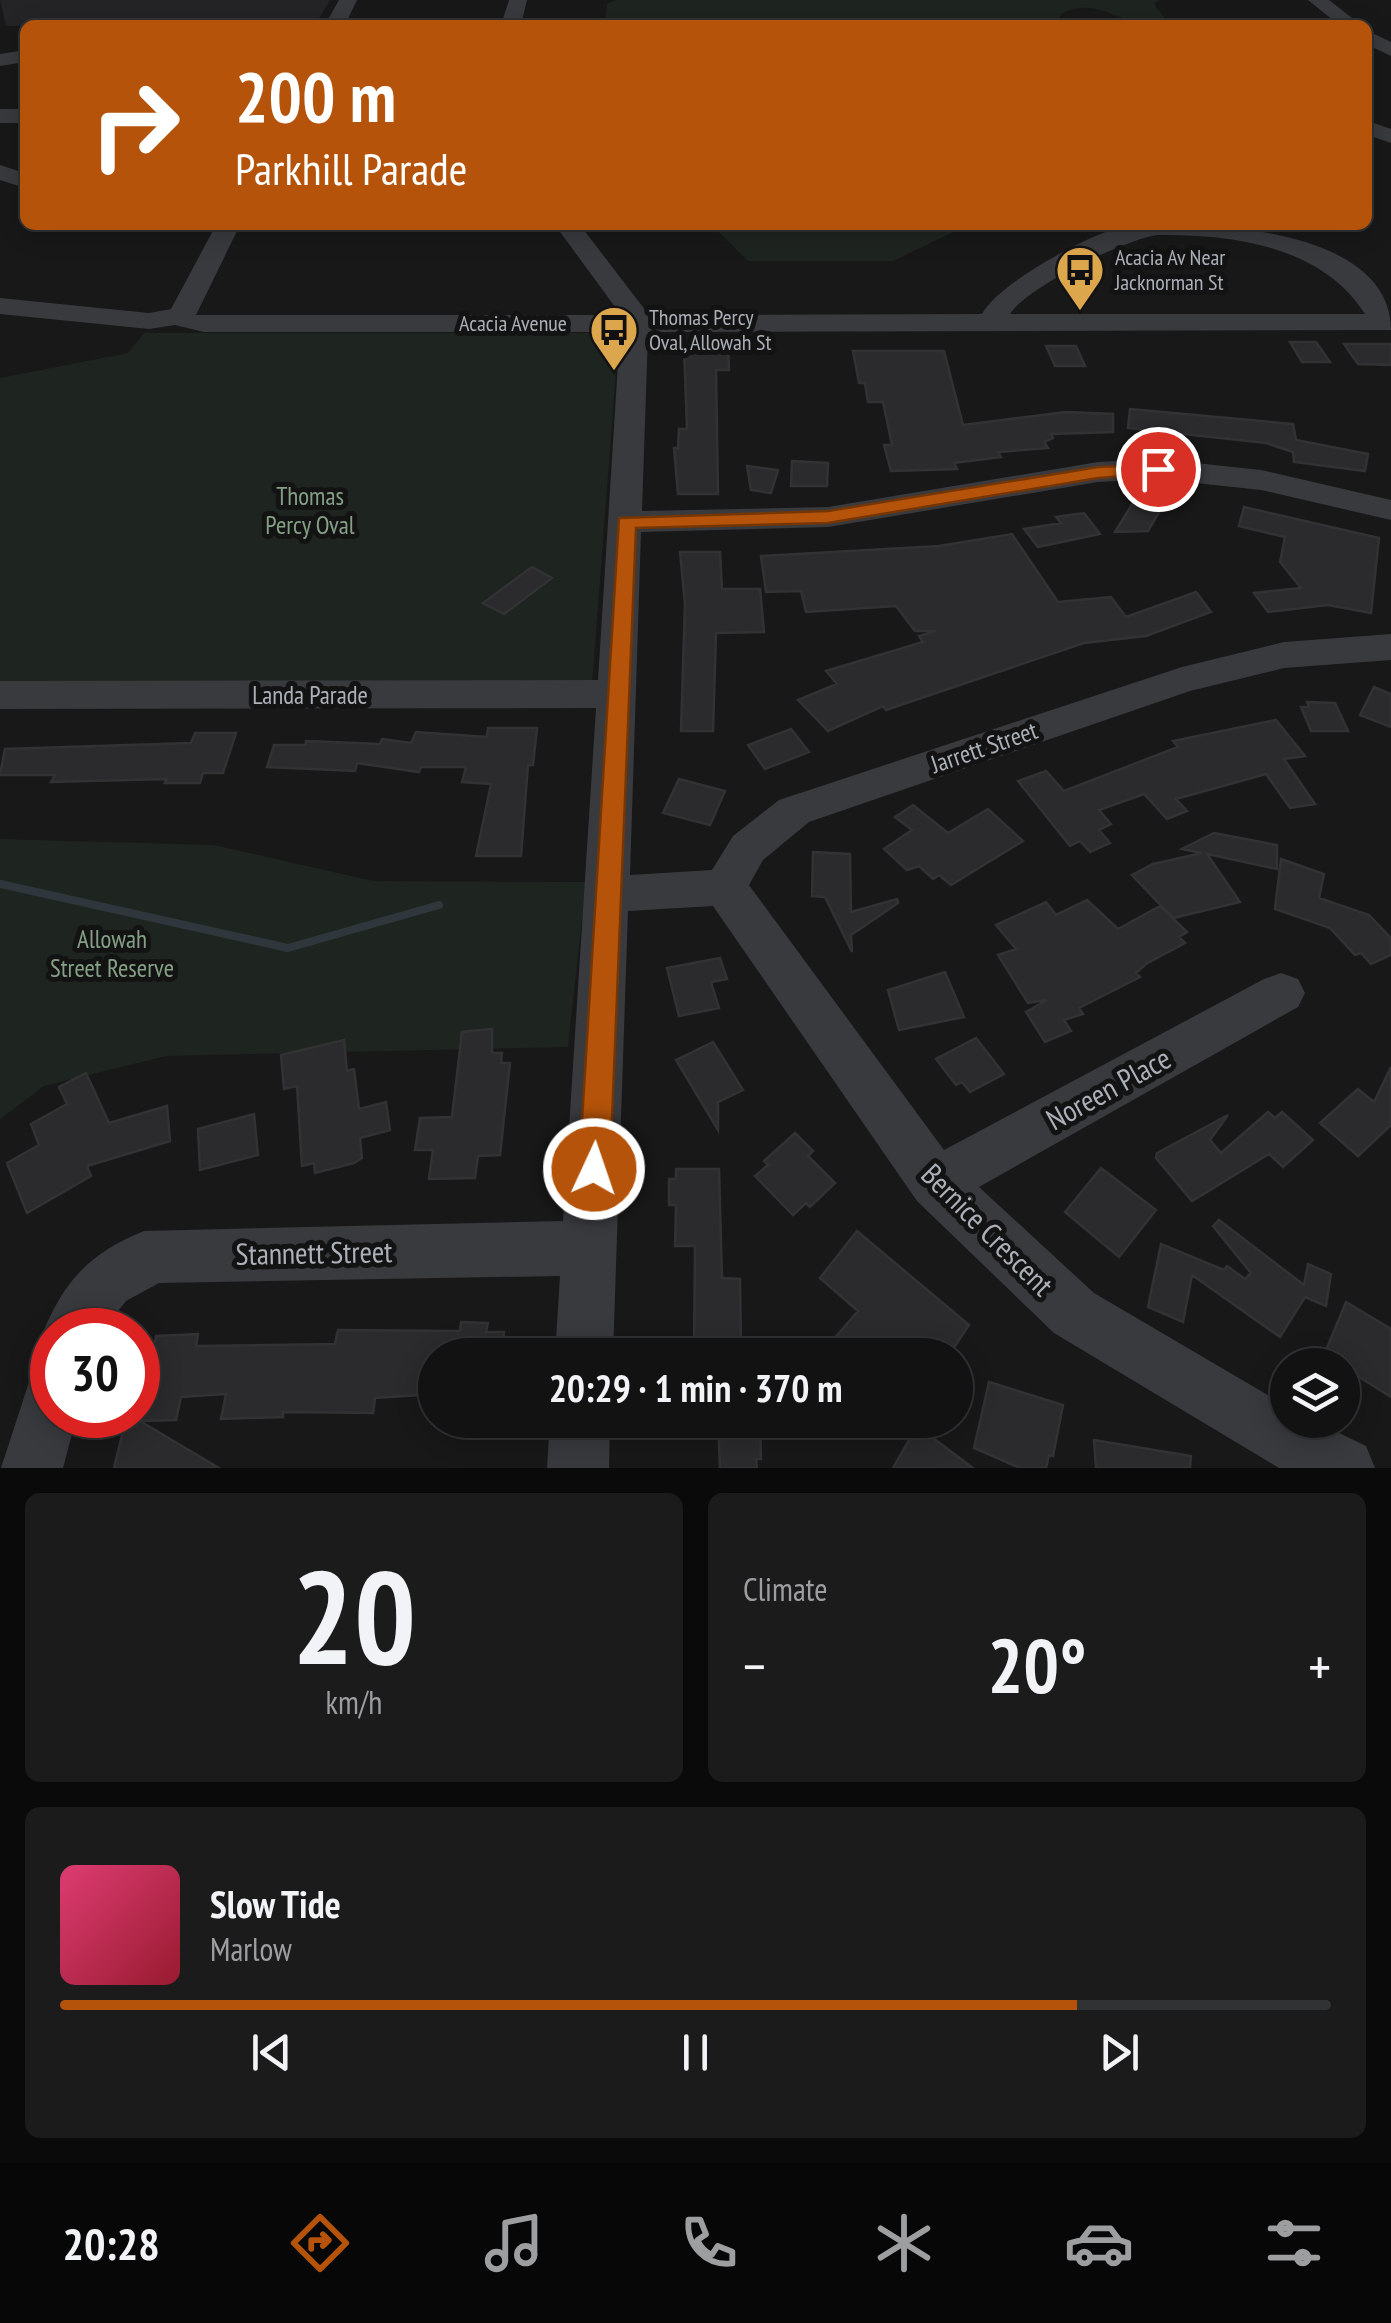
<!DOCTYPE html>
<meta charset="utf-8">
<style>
:root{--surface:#121213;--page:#1b1b1c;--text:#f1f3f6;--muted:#9c9ea0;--line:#313233;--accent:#b45309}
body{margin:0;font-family:"PT Sans Narrow",sans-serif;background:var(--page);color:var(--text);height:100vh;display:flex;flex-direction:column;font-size:38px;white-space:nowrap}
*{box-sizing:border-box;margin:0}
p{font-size:32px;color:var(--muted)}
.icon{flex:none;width:55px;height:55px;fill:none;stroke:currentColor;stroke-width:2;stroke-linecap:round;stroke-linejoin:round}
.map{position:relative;height:1468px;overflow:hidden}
.drawer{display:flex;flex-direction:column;gap:25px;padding:25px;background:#0a0a0a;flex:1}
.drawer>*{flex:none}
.banner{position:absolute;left:20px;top:20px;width:1352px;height:210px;border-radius:15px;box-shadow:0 5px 25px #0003,0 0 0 2px var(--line);background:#b45309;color:#fff;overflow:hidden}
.buttons{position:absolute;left:1270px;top:1348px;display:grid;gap:20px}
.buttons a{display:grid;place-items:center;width:90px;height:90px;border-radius:50%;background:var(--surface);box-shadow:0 5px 25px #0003,0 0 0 2px var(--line);font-size:50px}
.speed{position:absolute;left:30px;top:1308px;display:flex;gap:20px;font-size:50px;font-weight:700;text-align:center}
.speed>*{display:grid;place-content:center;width:130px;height:130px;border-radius:50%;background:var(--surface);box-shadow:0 5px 25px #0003,0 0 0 2px var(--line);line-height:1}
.speed .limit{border:15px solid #d22;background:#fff;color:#111}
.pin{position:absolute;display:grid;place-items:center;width:85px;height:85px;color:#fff;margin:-42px;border:5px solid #fff;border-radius:50%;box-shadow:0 2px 10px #0007}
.me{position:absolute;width:110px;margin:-55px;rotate:3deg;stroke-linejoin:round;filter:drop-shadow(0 0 8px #0008)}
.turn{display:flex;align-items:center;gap:35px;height:210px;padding:0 50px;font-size:45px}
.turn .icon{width:130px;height:130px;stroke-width:2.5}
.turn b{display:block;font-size:70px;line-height:85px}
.big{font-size:75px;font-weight:700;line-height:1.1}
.drawer .card{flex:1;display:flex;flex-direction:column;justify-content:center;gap:15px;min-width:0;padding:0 35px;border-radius:15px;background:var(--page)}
.drawer .dial{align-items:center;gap:0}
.dial b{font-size:130px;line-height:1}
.song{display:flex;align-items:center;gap:30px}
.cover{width:120px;height:120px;border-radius:15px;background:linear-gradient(135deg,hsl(340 70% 55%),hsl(350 70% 35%))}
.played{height:10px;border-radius:5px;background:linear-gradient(90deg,var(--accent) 80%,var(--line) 80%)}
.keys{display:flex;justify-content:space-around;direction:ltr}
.heat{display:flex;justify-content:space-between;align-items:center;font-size:55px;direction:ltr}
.drawer .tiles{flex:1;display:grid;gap:25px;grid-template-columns:1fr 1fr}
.card:last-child{grid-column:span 2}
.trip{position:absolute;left:418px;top:1338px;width:555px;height:100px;border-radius:50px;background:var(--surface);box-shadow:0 5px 25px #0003,0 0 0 2px var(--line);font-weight:700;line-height:100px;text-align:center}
.tab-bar{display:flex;height:160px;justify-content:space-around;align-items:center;background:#070708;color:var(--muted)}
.tab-bar .icon{width:70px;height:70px}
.tab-bar .active{color:var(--accent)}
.tab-bar b{font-size:45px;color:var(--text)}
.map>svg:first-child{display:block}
.built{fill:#242426}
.green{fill:#1e241f}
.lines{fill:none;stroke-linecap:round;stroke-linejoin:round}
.stream{stroke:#2f373c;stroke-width:8}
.building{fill:#2b2b2d;stroke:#323235;stroke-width:2.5}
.minor{fill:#393a3e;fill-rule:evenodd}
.route{fill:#b45309;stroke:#753606;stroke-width:2.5}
.labels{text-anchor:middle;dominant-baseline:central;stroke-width:10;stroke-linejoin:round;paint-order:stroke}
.far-poi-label{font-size:22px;fill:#acb0b8;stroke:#131314;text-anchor:start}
.far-street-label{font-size:22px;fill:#acb0b8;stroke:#131314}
.park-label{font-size:25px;fill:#85a085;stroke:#131314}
.street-label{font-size:25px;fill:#acb0b8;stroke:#131314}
.near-street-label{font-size:30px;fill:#acb0b8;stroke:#131314}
</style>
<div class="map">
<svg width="1391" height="1468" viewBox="0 0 1391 1468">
<rect width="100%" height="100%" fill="#181819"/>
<path class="built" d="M0,0h330l-15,25 -309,1z"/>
<path class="green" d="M616,0h543l-5,4 12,16c-10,1 -25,4 -34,1 -28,-8 -42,-21 -71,-7l-5,11h-451l2,-21z
M712,225h256l-75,36h-145z
M144,333h475l-27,352 -592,2v-309l128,-25z
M0,839l214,6 159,36 213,1 -18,165 -402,9 -122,30 -44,33z"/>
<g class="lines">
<path class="stream" d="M0,884l288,64 151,-43"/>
</g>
<path class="building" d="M1290,342h26l14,20h-28z
M1344,344h47v21l-33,-1z
M717,345l11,2 1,23h-13l2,124h-40l-4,-46h4l1,-19h8l-3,-83z
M1046,346h30l9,20h-30z
M853,351h91l19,74 103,-13 47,2v18l-62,2 2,4 -9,4 4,6 -50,4 3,5 -47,6 3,6 -66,2 -7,-26h8l-9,-43h-15l-3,-19h-6z
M1130,409l163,15 3,16 72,14 -3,17 -71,-9 -1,-10 -27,-9 -138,-15z
M792,461l36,2 -1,23h-36z
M747,466l31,4 -7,23 -20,-3z
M1134,501l27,8 -13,22 -33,1z
M1244,507l135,31 -8,75 -43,-8 -60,7 -14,-19 47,-5 -21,-26 5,-25 -46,-11z
M1084,513l16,21 -62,13 -14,-18 37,-6 -5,-6z
M1012,534l46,68 53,-5 15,20 70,-25 15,20 -65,24 -62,7 -198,67 -3,-4 -55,25 -30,-31 39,-16 -11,-13 97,-29 -4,-6 17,-5h-21l-19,-25 -90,6 -5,-21 -35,1 -5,-36 178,-10z
M680,552h40l2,37h38l4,43 -48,1 -3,98h-32l4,-127z
M532,567l20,11 -48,36 -21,-11z
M1374,687l17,7v33l-31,-12z
M1307,702l28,1 13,28h-37l-10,-24h8z
M1276,720l29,36 -21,3 31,45 -25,4 -24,-34 -90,25 11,12 -20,8 -23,-25 -45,16 12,14 -12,6 11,13 -20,9 -10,-11 -10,5 -52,-65 28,-10 18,20 114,-44 -5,-6z
M488,728h49l-4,37h-5l-7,91h-45l15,-72 -29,-2 4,-15h-45l-2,5 -62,-9 -2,8 -88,-4 7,-22h32v-4l74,3 2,-5 29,4 5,-11 71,5z
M791,729l18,23 -44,17 -17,-24z
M195,733h41l-13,40h-20l-3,10h-35l2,-4 -116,3 4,-7h-55l5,-26 186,-6z
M679,779l46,12 -15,34 -47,-12z
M913,805l35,28 40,-24 35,32 -72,44 -12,-10 -6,4 -14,-13 -12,4 -23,-21 28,-19 -17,-13z
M1214,833l63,12v24l-70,-15 33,48 -67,16 -41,-43 21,-11 49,-11 -20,-4z
M813,852l37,2 1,58 46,-13 1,4 -47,32 1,17 -27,-55 -13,-1z
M1281,859l43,15 -5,24 50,17 22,23v17l-20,9 -10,-11 -6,2 -25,-27 -55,-19z
M1087,900l31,29 42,-23 27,26 -8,5 6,6 -39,21 -10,9 4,4 -61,31 4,6 -19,6 7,11 -26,11 -19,-30 21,-12 -19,3 -30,-48 18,-6 -20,-24 50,-23 10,13z
M720,958l7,21 -16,3 8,26 -40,8 -12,-48z
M945,972l19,45 -65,13 -11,-40z
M492,1029v24h10l-1,10h9l-10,92 -22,1 -3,22 -46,1 4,-29h-18l5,-32 32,-1 10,-85z
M976,1038l28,36 -34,18 -8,-10 -6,3 -20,-26z
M344,1040l3,31 7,-2 5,40 27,-7 4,28 -30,8 2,20 -8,5 -39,10 -1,-10 -12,3 -5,-80 -13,3 -3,-34z
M713,1042l30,48 -25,12v28l-42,-70z
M1391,1067v58l-33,31 -38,-33 38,-34 16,13z
M86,1073l23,50 58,-17 3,35 -83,25 4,10 -64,37 -20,-50 32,-18 -8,-21 36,-20 -8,-17z
M1268,1112l7,6 7,-6 31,28 -30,27 -14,-13 -77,47 -36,-43 1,-5 71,-38 -18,25 11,13z
M254,1114l4,41 -58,15 -2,-41z
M795,1133l18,18 -5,5 27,27 -25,24 -4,-4 -13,12 -38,-39 13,-11 -4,-4z
M1101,1168l55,42 -37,47 -54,-45z
M676,1169h43l3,109 18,1 1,73 -47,-1 1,-105h-20l1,-41h-7v-26h7z
M1219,1220l85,65 4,-21 23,10 -5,32 -21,-9 -25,40 -88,-62 -9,47 -35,-15 13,-63 63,26 3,-4 18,13 6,-6 -38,-47z
M857,1231l112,94 -20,30h-97l-18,-16 24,-28 -38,-33z
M1346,1302l45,27v68l-67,-42z
M461,1322l27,1 -2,9h18l-2,23h-67v39l-60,4 -2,15 -90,-1v5l-62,2 5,-25 -45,3 -5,23 -36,1 79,47h-105l13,-53 11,5 3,-72h13l2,-12 42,-2 -2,12 139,-2 3,-14 122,1z
M989,1382l74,23 -10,51 -4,-1 -3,13h-26l-46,-20z
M718,1420h42l1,39h-5l1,9h-37z
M917,1426l56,42h-80z
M1094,1440l97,16 -1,12h-94z"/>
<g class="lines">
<path class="minor" d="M339,0h18l-12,25h-20z
M509,0h18l-6,25h-20z
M1308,0h21l32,25h-22z
M1368,31l23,11v14l-23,-11z
M25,50v12l-25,4v-12z
M0,109h25v14h-25z
M1368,121l23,8v14l-23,-8z
M0,165l25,8v15l-25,-8z
M216,225h24l-44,90h425l-66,-90h25l69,90 333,-1c15,-30 107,-80 142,-88 16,-4 36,-1 54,-1 66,0 213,14 213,105l-743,2 -6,179 186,-4 270,-45 60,-3 103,11 130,30v20l-130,-30 -103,-11 -60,3 -270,45 -187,5 -11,343 82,-5 21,-34 46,-36 403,-133 102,-25 107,-8v26l-107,8 -94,23 -381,131 -46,38 -14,25 195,265 320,-171 17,-6 17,6 7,14 -7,14 -319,180 115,106 194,114v13h24l54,26 9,22h-96l-225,-135 -137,-132 -204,-295 -85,5 -15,444h-58l5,-79 -401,7 -33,18 -23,29h-51v20l-8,-20c22,-52 48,-78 100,-99l419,-10 33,-513 -596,1v-28l598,-1 22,-348h-416l-29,-7 -26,4 -149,-15v-16l149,15 22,-4zM1157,235c75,-1 165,11 208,79h-355c17,-27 114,-74 147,-79z
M52,1367v48h25l-14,53h-62l30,-92z
M550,1420h60l-1,48h-62z"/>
</g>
<path class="route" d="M1158,464l7,1v8l-67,5 -270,45 -192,5 -26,641 -5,10 -11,5 -10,-5 -5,-10 40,-651 209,-7 270,-44z"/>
<defs>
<g id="bus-pin" transform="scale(2.5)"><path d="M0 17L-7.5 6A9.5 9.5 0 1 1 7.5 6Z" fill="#dca64d" stroke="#131314"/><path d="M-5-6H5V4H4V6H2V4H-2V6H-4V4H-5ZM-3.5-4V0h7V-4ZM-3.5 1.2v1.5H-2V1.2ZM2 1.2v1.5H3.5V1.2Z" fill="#111"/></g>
</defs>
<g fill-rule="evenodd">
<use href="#bus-pin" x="1080" y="270"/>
<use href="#bus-pin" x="614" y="330"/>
</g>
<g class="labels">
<g class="far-poi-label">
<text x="1115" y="257">Acacia Av Near<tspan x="1115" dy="25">Jacknorman St</tspan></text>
<text x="649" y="317">Thomas Percy<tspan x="649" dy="25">Oval, Allowah St</tspan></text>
</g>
<g class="far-street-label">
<text x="513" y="323">Acacia Avenue</text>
</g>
<g class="park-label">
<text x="310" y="496">Thomas<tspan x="310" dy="29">Percy Oval</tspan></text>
<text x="112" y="939">Allowah<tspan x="112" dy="29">Street Reserve</tspan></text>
</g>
<g class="street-label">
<text x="310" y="695">Landa Parade</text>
<text transform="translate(984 747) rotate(-19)">Jarrett Street</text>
</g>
<g class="near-street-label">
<text transform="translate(1108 1088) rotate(-29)">Noreen Place</text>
<text transform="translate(988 1229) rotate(45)">Bernice Crescent</text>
<text transform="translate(314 1252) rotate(-1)">Stannett Street</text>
</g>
</g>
</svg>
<div class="buttons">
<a><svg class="icon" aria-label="layers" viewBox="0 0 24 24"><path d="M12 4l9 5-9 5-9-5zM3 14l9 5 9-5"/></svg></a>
</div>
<div class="speed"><div class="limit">30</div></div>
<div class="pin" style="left:1158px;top:469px;background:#d93025"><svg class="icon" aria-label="arrive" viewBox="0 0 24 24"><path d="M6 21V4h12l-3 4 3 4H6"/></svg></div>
<svg class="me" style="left:594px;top:1169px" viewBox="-20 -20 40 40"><circle r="17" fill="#b45309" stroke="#fff" stroke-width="3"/><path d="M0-11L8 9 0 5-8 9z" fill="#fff"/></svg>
<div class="trip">20:29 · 1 min · 370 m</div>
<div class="banner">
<div class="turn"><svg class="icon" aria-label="right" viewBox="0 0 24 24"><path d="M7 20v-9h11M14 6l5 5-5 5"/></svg><div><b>200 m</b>Parkhill Parade</div></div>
</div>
</div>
<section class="drawer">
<div class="tiles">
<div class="card dial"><b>20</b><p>km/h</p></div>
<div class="card"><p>Climate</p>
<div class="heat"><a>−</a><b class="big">20°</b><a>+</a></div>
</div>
<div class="card">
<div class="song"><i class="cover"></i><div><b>Slow Tide</b><p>Marlow</p></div></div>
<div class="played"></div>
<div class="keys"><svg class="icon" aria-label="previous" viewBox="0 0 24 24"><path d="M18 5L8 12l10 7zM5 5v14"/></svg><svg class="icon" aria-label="pause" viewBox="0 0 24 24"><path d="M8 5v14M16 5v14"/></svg><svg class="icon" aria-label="next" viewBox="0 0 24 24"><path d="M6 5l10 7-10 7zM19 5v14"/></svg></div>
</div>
</div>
</section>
<nav class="tab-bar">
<b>20:28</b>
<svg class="icon active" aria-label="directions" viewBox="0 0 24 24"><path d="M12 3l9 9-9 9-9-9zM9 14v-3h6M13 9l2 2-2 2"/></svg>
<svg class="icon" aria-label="music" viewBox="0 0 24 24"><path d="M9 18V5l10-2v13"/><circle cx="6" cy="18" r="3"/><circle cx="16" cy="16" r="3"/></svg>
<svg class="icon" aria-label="phone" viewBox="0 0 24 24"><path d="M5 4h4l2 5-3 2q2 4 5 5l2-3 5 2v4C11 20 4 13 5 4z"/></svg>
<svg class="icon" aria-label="climate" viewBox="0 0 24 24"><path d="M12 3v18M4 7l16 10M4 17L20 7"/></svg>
<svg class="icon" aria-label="car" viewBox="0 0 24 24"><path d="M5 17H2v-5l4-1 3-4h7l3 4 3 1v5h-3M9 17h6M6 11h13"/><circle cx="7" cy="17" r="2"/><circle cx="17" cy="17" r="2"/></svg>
<svg class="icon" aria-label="filters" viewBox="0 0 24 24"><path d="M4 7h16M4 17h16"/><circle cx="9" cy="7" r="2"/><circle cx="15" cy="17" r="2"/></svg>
</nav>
